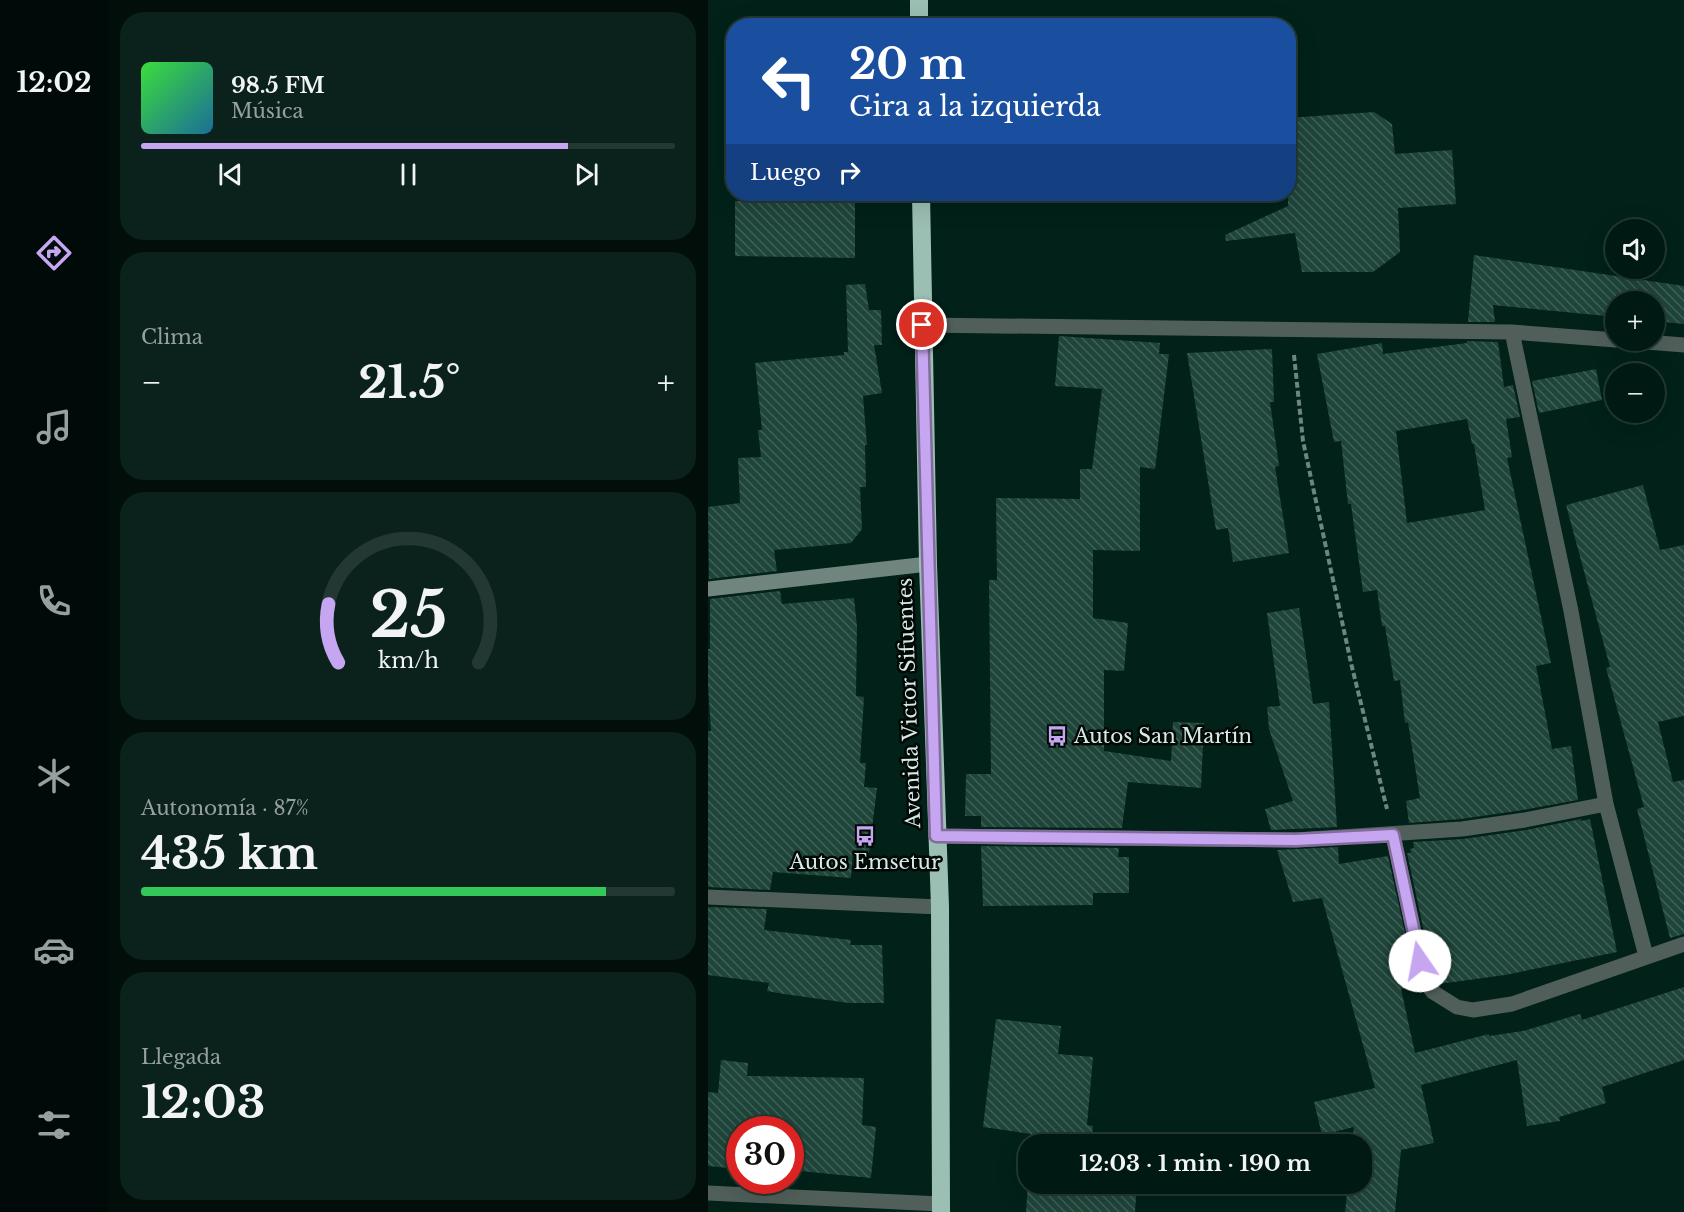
<!DOCTYPE html>
<html lang="es">
<meta charset="utf-8">
<style>
:root{--surface:#011913;--page:#0b221c;--text:#f1f3f6;--muted:#96a0a0;--line:#233833;--accent:#c6a6f0}
body{margin:0;font-family:"Libre Baskerville",serif;background:var(--page);color:var(--text);height:100vh;display:flex;flex-direction:column;font-size:22px;white-space:nowrap}
*{box-sizing:border-box;margin:0}
p{font-size:20px;color:var(--muted)}
.icon{flex:none;width:33px;height:33px;fill:none;stroke:currentColor;stroke-width:2;stroke-linecap:round;stroke-linejoin:round}
.map{position:relative;flex:1;overflow:hidden}
.panel{display:flex;flex-direction:column;gap:12px;padding:12px;background:#010e0a;width:600px}
.panel>*{flex:none}
.top-card{position:absolute;left:18px;top:18px;width:570px;height:183px;border-radius:24px;box-shadow:0 6px 24px #0002,0 0 0 2px var(--line);background:#1a4fa0;color:#fff;overflow:hidden}
.controls{position:absolute;left:897px;top:219px;display:grid;gap:12px}
.controls a{display:grid;place-items:center;width:60px;height:60px;border-radius:50%;background:var(--surface);box-shadow:0 6px 24px #0002,0 0 0 2px var(--line);font-size:30px}
.speed{position:absolute;left:18px;top:1116px;display:flex;gap:12px;font-size:30px;font-weight:700;text-align:center}
.speed>*{display:grid;place-content:center;width:78px;height:78px;border-radius:50%;background:var(--surface);box-shadow:0 6px 24px #0002,0 0 0 2px var(--line);line-height:1}
.speed .limit{border:9px solid #d22;background:#fff;color:#111}
.pin{position:absolute;display:grid;place-items:center;width:51px;height:51px;color:#fff;margin:-26px;border:3px solid #fff;border-radius:50%;box-shadow:0 2px 6px #0007}
.me{position:absolute;width:66px;margin:-33px;rotate:348deg;stroke-linejoin:round;filter:drop-shadow(0 0 4px #0008)}
.turn{display:flex;align-items:center;gap:21px;height:126px;padding:0 24px;font-size:27px}
.turn .icon{width:78px;height:78px;stroke-width:2.5}
.turn b{display:block;font-size:42px;line-height:51px}
.then{display:flex;align-items:center;height:57px;padding:0 24px;background:#0003;gap:12px;font-size:22px}
.big{font-size:45px;font-weight:700;line-height:1.1}
.panel .card{flex:1;display:flex;flex-direction:column;justify-content:center;gap:9px;min-width:0;padding:0 21px;border-radius:24px;background:var(--page)}
.panel .dial{align-items:center;gap:0}
.dial svg{height:156px;overflow:visible;fill:none;stroke:var(--line);stroke-width:7;stroke-linecap:round;text-anchor:middle}
.dial text{fill:var(--text);stroke:none}
.song{display:flex;align-items:center;gap:18px}
.cover{width:72px;height:72px;border-radius:9px;background:linear-gradient(135deg,hsl(120 70% 55%),hsl(200 70% 35%))}
.played{height:6px;border-radius:3px;background:linear-gradient(90deg,var(--accent) 80%,var(--line) 80%)}
.keys{display:flex;justify-content:space-around;direction:ltr}
.heat{display:flex;justify-content:space-between;align-items:center;font-size:33px;direction:ltr}
.charge{height:9px;border-radius:4px;background:linear-gradient(90deg,#34c759 87%,var(--line) 0)}
.trip{position:absolute;left:310px;top:1134px;width:354px;height:60px;border-radius:24px;background:var(--surface);box-shadow:0 6px 24px #0002,0 0 0 2px var(--line);font-weight:700;line-height:60px;text-align:center}
main{display:flex;flex:1;min-height:0}
.menu{display:flex;flex-direction:column;width:108px;justify-content:space-around;align-items:center;background:#000a08;color:var(--muted)}
.menu .icon{width:42px;height:42px}
.menu .current{color:var(--accent)}
.menu b{font-size:27px;color:var(--text)}
.map>svg:first-child{display:block}
.building{fill:url(#building-back-hatch);fill-rule:evenodd}
.lines{fill:none;stroke-linecap:round;stroke-linejoin:round}
.path{stroke:#6d867e;stroke-width:4;stroke-dasharray:6 3;stroke-linecap:butt}
.street{stroke:#515f5a;stroke-width:15}
.secondary{stroke:#6f857e;stroke-width:15}
.highway{stroke:#9cbfb3;stroke-width:18}
.route-casing{stroke:#816c9c;stroke-width:15}
.route{stroke:#c6a6f0;stroke-width:10}
.labels{text-anchor:middle;dominant-baseline:central;stroke-width:5;stroke-linejoin:round;paint-order:stroke}
.street-label{font-size:20px;fill:#d8eae3;stroke:#010805}
.poi-label{font-size:20px;fill:#d8eae3;stroke:#010805;text-anchor:start}
</style>
<main>
<nav class="menu">
<b>12:02</b>
<svg class="icon current" aria-label="directions" viewBox="0 0 24 24"><path d="M12 3l9 9-9 9-9-9zM9 14v-3h6M13 9l2 2-2 2"/></svg>
<svg class="icon" aria-label="music" viewBox="0 0 24 24"><path d="M9 18V5l10-2v13"/><circle cx="6" cy="18" r="3"/><circle cx="16" cy="16" r="3"/></svg>
<svg class="icon" aria-label="phone" viewBox="0 0 24 24"><path d="M5 4h4l2 5-3 2q2 4 5 5l2-3 5 2v4C11 20 4 13 5 4z"/></svg>
<svg class="icon" aria-label="climate" viewBox="0 0 24 24"><path d="M12 3v18M4 7l16 10M4 17L20 7"/></svg>
<svg class="icon" aria-label="car" viewBox="0 0 24 24"><path d="M5 17H2v-5l4-1 3-4h7l3 4 3 1v5h-3M9 17h6M6 11h13"/><circle cx="7" cy="17" r="2"/><circle cx="17" cy="17" r="2"/></svg>
<svg class="icon" aria-label="filters" viewBox="0 0 24 24"><path d="M4 7h16M4 17h16"/><circle cx="9" cy="7" r="2"/><circle cx="15" cy="17" r="2"/></svg>
</nav>
<section class="panel">
<div class="card">
<div class="song"><i class="cover"></i><div><b>98.5 FM</b><p>Música</p></div></div>
<div class="played"></div>
<div class="keys"><svg class="icon" aria-label="previous" viewBox="0 0 24 24"><path d="M18 5L8 12l10 7zM5 5v14"/></svg><svg class="icon" aria-label="pause" viewBox="0 0 24 24"><path d="M8 5v14M16 5v14"/></svg><svg class="icon" aria-label="next" viewBox="0 0 24 24"><path d="M6 5l10 7-10 7zM19 5v14"/></svg></div>
</div>
<div class="card"><p>Clima</p>
<div class="heat"><a>−</a><b class="big">21.5°</b><a>+</a></div>
</div>
<div class="card dial"><svg viewBox="0 0 100 80">
<path d="M14 69A42 42 0 1 1 86 69"/>
<path d="M14 69A42 42 0 0 1 9 39" stroke="#c6a6f0"/>
<text x="50" y="56" font-size="32" font-weight="700">25</text>
<text x="50" y="72" font-size="11">km/h</text>
</svg></div>
<div class="card"><p>Autonomía · 87%</p><b class="big">435 km</b><div class="charge"></div></div>
<div class="card"><p>Llegada</p><b class="big">12:03</b></div>
</section>
<div class="map">
<svg width="976" height="1212" viewBox="0 0 976 1212">
<defs>
<pattern id="building-back-hatch" width="6" height="6" patternUnits="userSpaceOnUse" patternTransform="scale(1.5)"><rect width="6" height="6" fill="#1f453a"/><path d="M-1 5l2 2M0 0l6 6M5-1l2 2" fill="none" stroke="#3f6056"/></pattern>
</defs>
<rect width="100%" height="100%" fill="#012119"/>
<path class="building" d="M666,112l18,12 3,30 57,-4 4,54 -58,4 2,44 -27,20h-71l-7,-39 -69,8 -1,-6 63,-29v-88z
M27,201l120,2v55l-120,-2z
M766,255l210,31v38l-30,-3v-19h-38v15l-123,-12 2,17h-27z
M157,284l4,26h12l1,35h-8l8,48 -19,3 4,49h-2l1,42h-6l2,42 -11,14 -77,7 3,21 -68,8 -1,-72 32,-4 -2,-45 23,-1 -3,-27h4l-7,-67 89,-8v-3h4l-2,-67z
M351,336l101,7 -1,11h10l-14,115 -15,-2v84l-47,-1v68l35,5 -4,48 -20,-1v81l67,10 2,-39 31,1 -3,65 -73,-6 -6,46 -141,-1v-11h-16l1,-42h25l-2,-194h8l-1,-82 84,1v-30h12l10,-80 -47,-3z
M759,341l31,1 6,45 9,-2 7,32 -14,2 6,38 -5,1 44,205 -15,3 16,83 19,-3 7,54 -55,10 -62,9 -52,4 -3,-22 14,-3 -12,-76 -3,1 -5,-43 -6,1 -9,-55h-3l-5,-36 -14,2 -12,-88h-3l-7,-63 -7,1 -17,-88 65,-11 1,11 84,-11zM759,419l5,25h2l11,66 -78,13 -11,-92z
M564,349l2,53h-4l9,64 -4,1 14,86 -56,9 -5,-34 -12,2 -29,-177z
M888,369l6,31 -63,13 -7,-32z
M935,485l17,65 24,-5v171l-26,6 15,60 11,-2v154l-14,4 -33,-129 7,-2 -38,-139 4,-1 -44,-162z
M72,591l2,13 72,-6 3,28 -1,70 8,1 -4,66h6l-2,24 13,1 -8,65 -16,-3 -2,28 -78,-6 -3,18 -62,-3v-156h3l-3,-46v-36h2v-50z
M591,608l14,96 16,-2 8,125 -66,3 -6,-21 28,-8 -24,-72 -2,-22 13,-1 -13,-93z
M873,819v2l9,-2 27,133 -112,23 -66,9 -5,-6 -27,-125h4l-1,-4 4,-1 -1,-6 50,-3 63,-9z
M273,846l138,2 -1,9h11v36h-36v12l-110,1z
M630,847l1,17 49,-8 29,131 -16,2 14,64 74,-19v2l34,-5 57,-17 2,6 102,-33v73l-82,27 4,16 -47,14 1,4 -33,5 -10,-66 -96,25 13,58 -33,7 -6,62h-50l3,-28h14v-40h-10l2,-17 -32,8 -8,-33 61,-14 -53,-190 -29,4 -16,-52z
M0,907l59,2 -3,21 87,10 -1,5h32l2,58h-35l-65,-9 -17,-3 2,-8 -61,-8z
M288,1019l65,7 -3,28 35,3 -6,68 6,1 -2,18h-60v-10l-48,-7z
M13,1060l27,3 -1,13 117,2 -2,47 14,2 -5,51 -81,-8v-40h-50l-1,39 -31,-3v-74l10,1z
M321,1168v16h108l-2,28h-109z"/>
<g class="lines">
<path class="path" d="M586,355l9,86 48,222 36,146"/>
<path class="street" d="M214,325l590,7 104,8
M804,332l59,279 35,193 40,152
M914,340l62,5
M685,835l32,147 8,10 24,15 16,3 39,-6 172,-60
M228,836l360,4 166,-11 63,-9 81,-16
M0,897l232,10
M0,1193l233,11"/>
<path class="secondary" d="M0,589l220,-25"/>
<path class="highway" d="M211,0v26
M213,194l7,370 12,343 1,305"/>
</g>
<g class="lines">
<g class="route-casing">
<path id="route" d="M214,325l14,511 360,4 97,-5 27,126"/>
</g>
<use href="#route" class="route"/>
</g>
<defs>
<g id="bus-bare" transform="scale(1.62)"><path d="M-5-6H5V4H4V6H2V4H-2V6H-4V4H-5ZM-3.5-4V0h7V-4ZM-3.5 1.2v1.5H-2V1.2ZM2 1.2v1.5H3.5V1.2Z" fill="#c6a6f0" stroke="#010805" stroke-width="2.5" paint-order="stroke"/></g>
</defs>
<g fill-rule="evenodd">
<use href="#bus-bare" x="349" y="736"/>
<use href="#bus-bare" x="157" y="836"/>
</g>
<g class="labels">
<g class="street-label">
<text transform="translate(201 703) rotate(-92)">Avenida Victor Sifuentes</text>
</g>
<g class="poi-label">
<text x="366" y="736">Autos San Martín</text>
<text x="157" y="862" text-anchor="middle">Autos Emsetur</text>
</g>
</g>
</svg>
<div class="controls">
<a><svg class="icon" aria-label="sound" viewBox="0 0 24 24"><path d="M4 9h4l5-4v14l-5-4H4zM17 9q2 3 0 6"/></svg></a>
<a>+</a>
<a>−</a>
</div>
<div class="speed"><div class="limit">30</div></div>
<div class="pin" style="left:214px;top:325px;background:#d93025"><svg class="icon" aria-label="arrive" viewBox="0 0 24 24"><path d="M6 21V4h12l-3 4 3 4H6"/></svg></div>
<svg class="me" style="left:712px;top:961px" viewBox="-20 -20 40 40"><circle r="19" fill="#fff"/><path d="M0-13L10 11 0 6-10 11z" fill="#c6a6f0"/></svg>
<div class="trip">12:03 · 1 min · 190 m</div>
<div class="top-card">
<div class="turn"><svg class="icon" aria-label="left" viewBox="0 0 24 24"><path d="M17 20v-9H6M10 6l-5 5 5 5"/></svg><div><b>20 m</b>Gira a la izquierda</div></div>
<div class="then">Luego<svg class="icon" aria-label="right" viewBox="0 0 24 24"><path d="M7 20v-9h11M14 6l5 5-5 5"/></svg></div>
</div>
</div>
</main>
